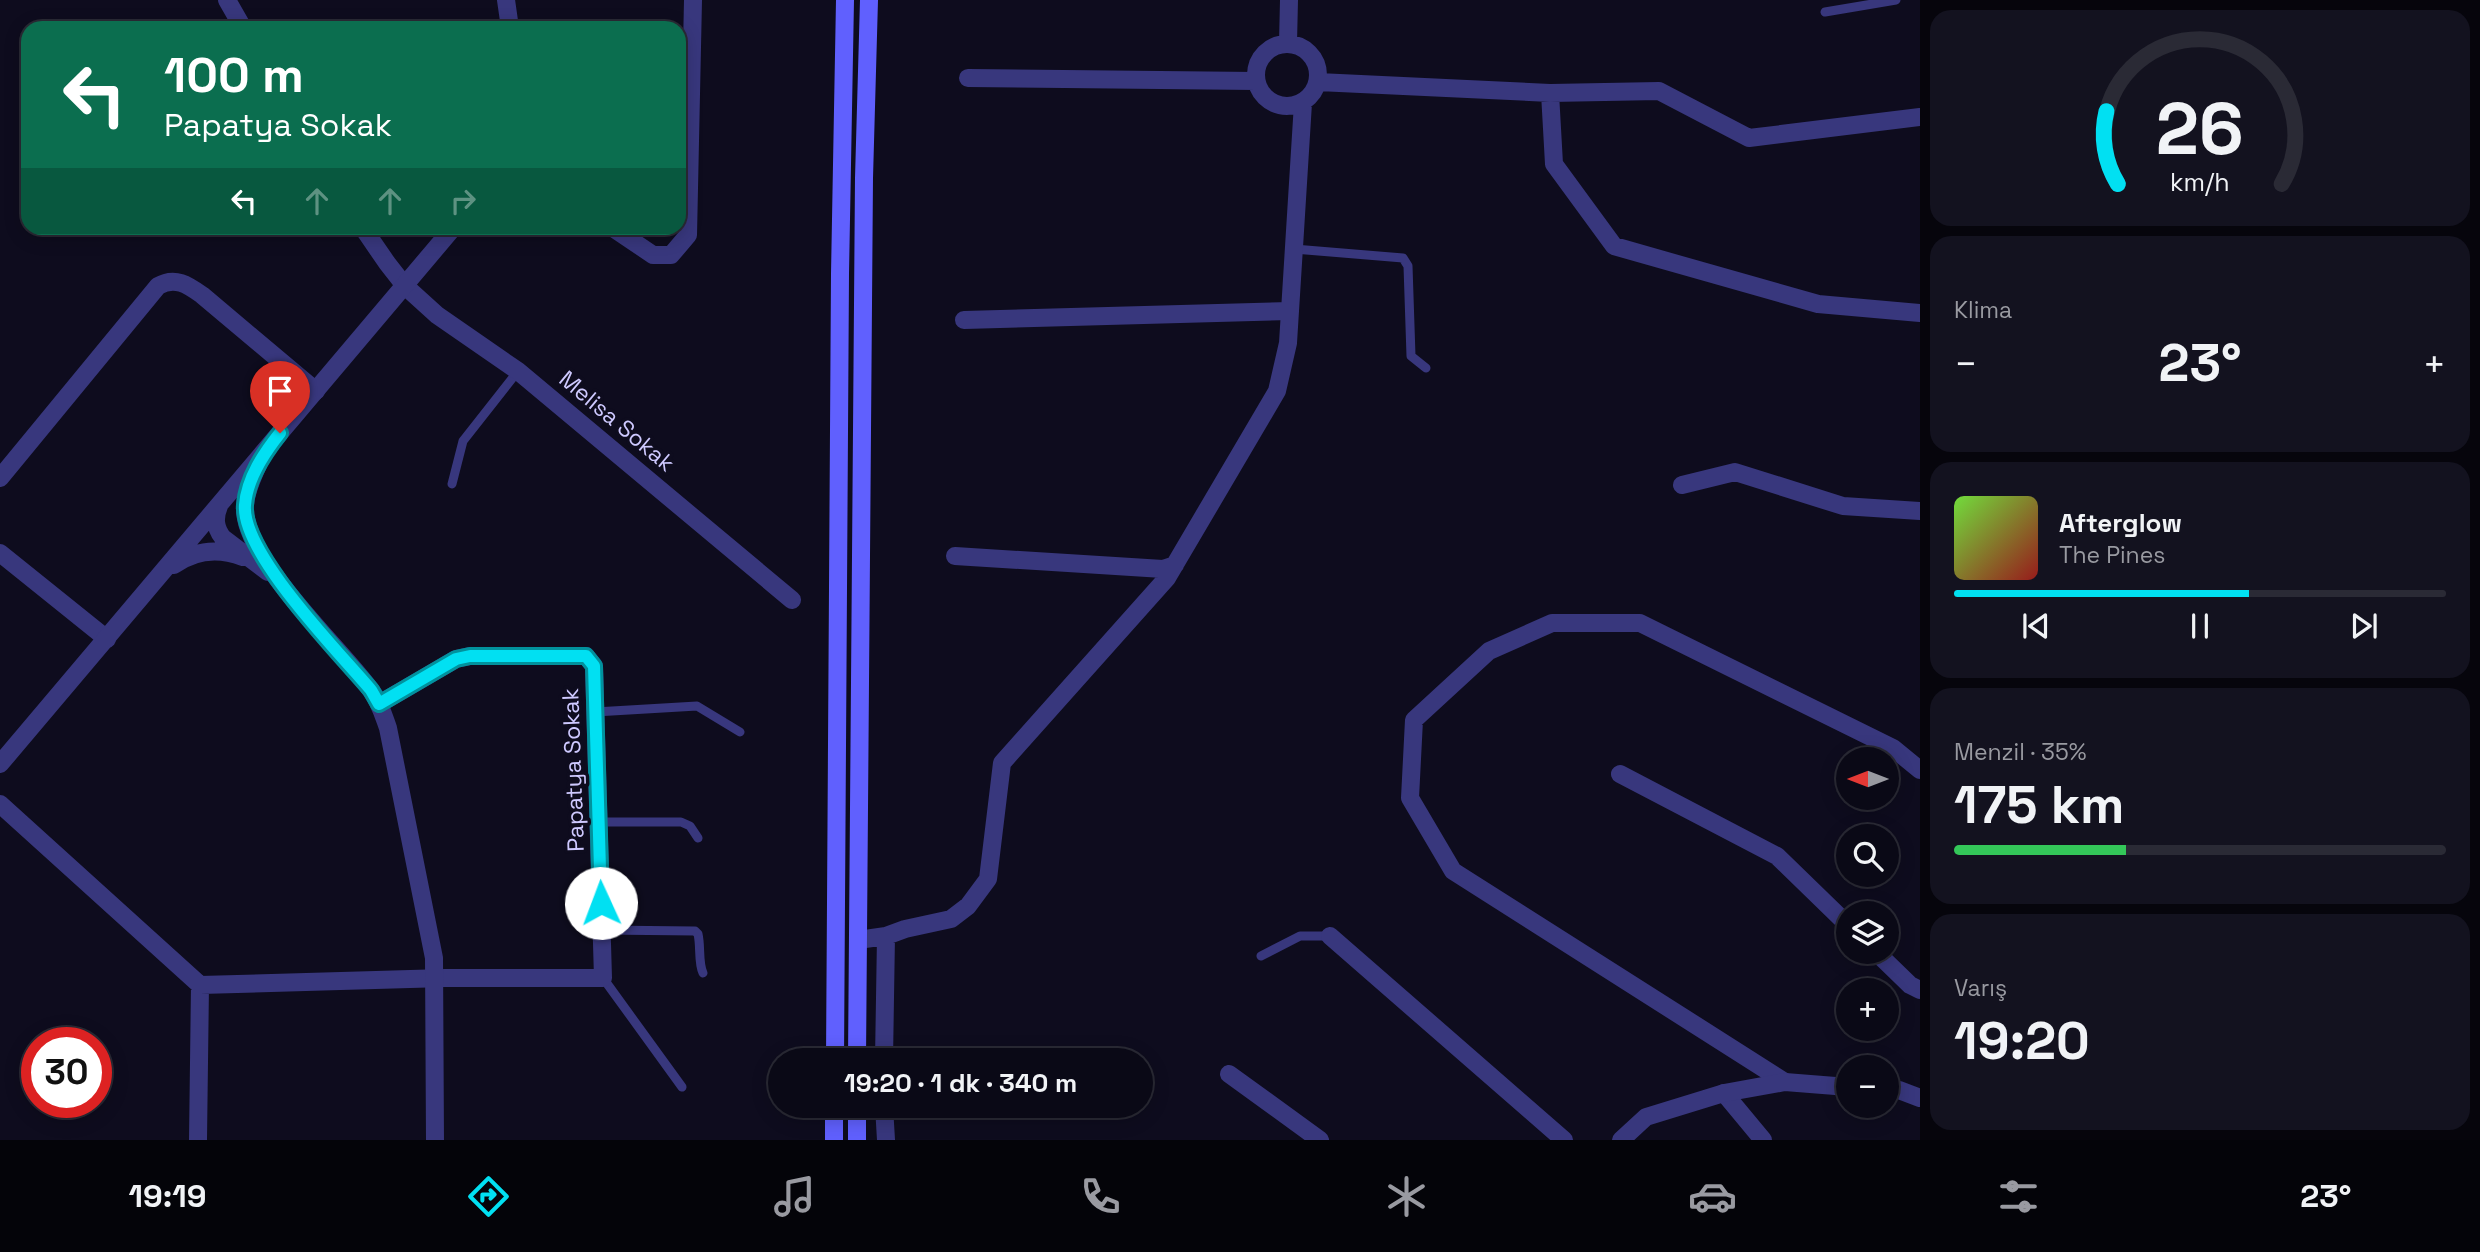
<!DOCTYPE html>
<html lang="tr">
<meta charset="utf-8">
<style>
:root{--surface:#0a0916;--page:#13121f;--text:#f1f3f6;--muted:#999aa1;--line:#2a2a35;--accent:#01e0f2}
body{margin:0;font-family:"Space Grotesk",sans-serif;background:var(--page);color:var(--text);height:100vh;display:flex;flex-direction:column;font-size:26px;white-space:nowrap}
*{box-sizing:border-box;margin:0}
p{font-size:23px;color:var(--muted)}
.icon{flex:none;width:38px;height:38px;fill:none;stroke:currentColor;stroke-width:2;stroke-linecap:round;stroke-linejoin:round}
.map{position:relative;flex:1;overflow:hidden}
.sheet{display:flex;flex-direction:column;gap:10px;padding:10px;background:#06050c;width:560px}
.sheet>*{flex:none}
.hud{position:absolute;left:21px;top:21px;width:665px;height:214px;border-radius:21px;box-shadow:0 4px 18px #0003,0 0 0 2px var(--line);background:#0b6e4f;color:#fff;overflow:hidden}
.needle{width:46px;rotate:270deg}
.controls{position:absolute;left:1836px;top:747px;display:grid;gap:14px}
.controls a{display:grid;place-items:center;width:63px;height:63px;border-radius:50%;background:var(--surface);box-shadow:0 4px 18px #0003,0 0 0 2px var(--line);font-size:35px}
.speed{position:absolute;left:21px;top:1027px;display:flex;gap:14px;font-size:35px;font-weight:700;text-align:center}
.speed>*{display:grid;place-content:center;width:91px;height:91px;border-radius:50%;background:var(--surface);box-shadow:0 4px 18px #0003,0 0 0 2px var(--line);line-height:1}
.speed .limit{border:10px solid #d22;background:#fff;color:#111}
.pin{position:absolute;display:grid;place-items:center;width:60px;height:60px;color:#fff;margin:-72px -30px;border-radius:50% 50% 50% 0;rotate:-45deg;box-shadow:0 0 7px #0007}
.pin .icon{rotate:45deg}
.me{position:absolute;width:77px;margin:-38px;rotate:358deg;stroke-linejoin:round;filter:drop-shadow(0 0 5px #0008)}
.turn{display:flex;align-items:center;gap:24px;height:147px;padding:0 28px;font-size:32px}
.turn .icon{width:91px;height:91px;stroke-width:2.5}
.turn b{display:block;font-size:49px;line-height:60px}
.lanes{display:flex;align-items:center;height:66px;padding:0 28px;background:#0003;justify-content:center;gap:35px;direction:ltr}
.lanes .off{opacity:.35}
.big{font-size:52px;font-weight:700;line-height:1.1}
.sheet .card{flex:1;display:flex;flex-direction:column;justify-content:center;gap:10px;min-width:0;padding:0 24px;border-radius:21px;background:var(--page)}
.sheet .dial{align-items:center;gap:0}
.dial svg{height:182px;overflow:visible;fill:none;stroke:var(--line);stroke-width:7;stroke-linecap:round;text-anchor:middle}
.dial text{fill:var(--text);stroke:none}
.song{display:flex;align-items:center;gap:21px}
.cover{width:84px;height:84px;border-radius:10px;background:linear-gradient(135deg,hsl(100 70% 55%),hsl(0 70% 35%))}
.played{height:7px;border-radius:4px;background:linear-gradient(90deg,var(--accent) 60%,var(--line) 60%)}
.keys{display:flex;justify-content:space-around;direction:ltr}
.heat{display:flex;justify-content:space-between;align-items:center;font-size:38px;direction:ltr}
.charge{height:10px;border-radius:5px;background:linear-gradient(90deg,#34c759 35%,var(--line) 0)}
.trip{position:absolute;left:768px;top:1048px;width:385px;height:70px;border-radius:35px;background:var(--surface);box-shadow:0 4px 18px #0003,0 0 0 2px var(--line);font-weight:700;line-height:70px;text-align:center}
.dock{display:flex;height:112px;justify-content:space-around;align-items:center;background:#040409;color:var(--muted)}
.dock .icon{width:49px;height:49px}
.dock .selected{color:var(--accent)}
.dock b{font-size:32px;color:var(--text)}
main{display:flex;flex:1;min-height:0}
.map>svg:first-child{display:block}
.green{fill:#0f2726}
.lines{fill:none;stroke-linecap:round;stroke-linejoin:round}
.service{stroke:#38377d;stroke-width:9}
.minor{stroke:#38377d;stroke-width:18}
.tertiary{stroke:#38377d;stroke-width:18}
.secondary{stroke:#6060fe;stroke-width:18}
.route-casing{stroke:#01929d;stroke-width:18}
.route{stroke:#01e0f2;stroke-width:12}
.labels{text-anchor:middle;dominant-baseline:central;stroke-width:7;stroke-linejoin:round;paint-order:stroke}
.street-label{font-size:23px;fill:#cec9ff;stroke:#0e0c1e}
</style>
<main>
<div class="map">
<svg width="1920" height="1140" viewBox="0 0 1920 1140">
<rect width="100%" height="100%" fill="#0e0c1e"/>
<path class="green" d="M1000,1050v10h-36v-9z
M965,1106h36l1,11 -37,1z"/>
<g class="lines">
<path class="service" d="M1825,12l71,-12
M1294,249l109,9 5,8 3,90 15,12
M452,484l11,-43 55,-70
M595,712l102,-6 43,26
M598,822h83l9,4 8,12
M602,930l93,1 3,3c3,13 0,28 5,39
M1261,956l39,-20h30
M603,978l79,109"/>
<path class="minor" d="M227,0l16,28
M1288,43l1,-43
M1256 75a31 31 0 1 1 62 0a31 31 0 1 1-62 0Z
M968,78l288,3
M1318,82l232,11 109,-2 90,47 171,-21
M1550,93l4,71 60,82 204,58 102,9
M363,228l24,35 18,23 32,29 81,56 274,229
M613,228l40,27h18l17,-20 5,-235
M964,320l326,-9
M0,478l158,-192c17,-10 30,-1 44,9l114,96
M1682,485l53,-13 108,34 77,5
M0,553l107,86
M955,556l208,13 12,-4
M1620,774l157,82 71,69
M0,804l200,181 -2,155
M1330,936l234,204
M858,940l28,-4 19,-7 46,-10 17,-13 20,-27 14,-116 165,-185 110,-187 11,-48 15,-240
M1876,952l34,33 10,5
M200,985l245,-7h158l-9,-312 -8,-10h-116l-14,3 -77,45
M884,1060l2,-124
M1229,1074l91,66
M1785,1082l-332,-211 -43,-73 4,-78 75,-69 63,-28h88l253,125 27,22
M1724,1093l39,47
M884,1106l2,34"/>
<path class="tertiary" d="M506,0l4,28
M262,455c-6,16 -16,33 -17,50 -4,53 94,141 125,184 9,11 13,25 18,39l46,230 1,182
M219,506c-5,12 -4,22 4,32l45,34
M174,565c21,-15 45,-17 69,-8
M0,764l453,-536
M1886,1089l13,1 21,8
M1621,1140l25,-23 78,-24 61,-11 63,5"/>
<path class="secondary" d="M835,1060l5,-786 5,-274
M857,1060l7,-882 5,-178
M857,1106v34
M834,1140v-34"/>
</g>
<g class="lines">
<g class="route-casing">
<path id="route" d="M280,433c-16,20 -33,45 -35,72 -4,48 94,147 126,185l8,14 77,-45 14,-3h116l8,10 7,237"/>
</g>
<use href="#route" class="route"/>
</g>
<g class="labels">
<g class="street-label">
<text transform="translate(617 421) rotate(40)">Melisa Sokak</text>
<text transform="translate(573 770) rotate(-92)">Papatya Sokak</text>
</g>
</g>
</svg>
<div class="controls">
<a><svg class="needle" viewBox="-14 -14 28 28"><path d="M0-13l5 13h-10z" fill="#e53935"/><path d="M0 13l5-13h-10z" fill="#999aa1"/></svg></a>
<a><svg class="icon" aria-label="search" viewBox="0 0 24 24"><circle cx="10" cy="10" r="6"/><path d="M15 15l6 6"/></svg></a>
<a><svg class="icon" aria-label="layers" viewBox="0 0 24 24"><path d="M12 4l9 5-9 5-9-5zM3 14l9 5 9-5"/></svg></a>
<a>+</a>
<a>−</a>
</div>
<div class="speed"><div class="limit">30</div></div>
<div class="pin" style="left:280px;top:433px;background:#d93025"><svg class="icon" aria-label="arrive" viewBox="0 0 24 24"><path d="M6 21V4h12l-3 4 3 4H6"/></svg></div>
<svg class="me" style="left:601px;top:903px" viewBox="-20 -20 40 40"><circle r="19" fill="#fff"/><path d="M0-13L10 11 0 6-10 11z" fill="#01e0f2"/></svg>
<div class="trip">19:20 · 1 dk · 340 m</div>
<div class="hud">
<div class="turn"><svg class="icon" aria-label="left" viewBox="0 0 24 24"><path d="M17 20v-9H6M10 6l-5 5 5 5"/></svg><div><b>100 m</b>Papatya Sokak</div></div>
<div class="lanes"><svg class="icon" aria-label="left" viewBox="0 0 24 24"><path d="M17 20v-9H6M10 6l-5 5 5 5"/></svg><svg class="icon off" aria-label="ahead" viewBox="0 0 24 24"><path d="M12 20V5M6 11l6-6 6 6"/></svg><svg class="icon off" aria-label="ahead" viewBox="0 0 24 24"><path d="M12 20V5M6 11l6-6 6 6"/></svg><svg class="icon off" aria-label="right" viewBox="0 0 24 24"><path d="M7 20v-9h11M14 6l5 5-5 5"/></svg></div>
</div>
</div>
<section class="sheet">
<div class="card dial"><svg viewBox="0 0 100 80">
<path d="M14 69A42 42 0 1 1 86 69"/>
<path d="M14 69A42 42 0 0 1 9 37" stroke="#01e0f2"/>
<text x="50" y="56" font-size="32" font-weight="700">26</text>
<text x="50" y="72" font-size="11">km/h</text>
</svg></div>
<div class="card"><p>Klima</p>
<div class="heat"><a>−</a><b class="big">23°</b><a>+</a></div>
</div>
<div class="card">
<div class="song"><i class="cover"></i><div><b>Afterglow</b><p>The Pines</p></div></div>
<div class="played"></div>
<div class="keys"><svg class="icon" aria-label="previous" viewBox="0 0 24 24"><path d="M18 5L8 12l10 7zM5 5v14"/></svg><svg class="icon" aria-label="pause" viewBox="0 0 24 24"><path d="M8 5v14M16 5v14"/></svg><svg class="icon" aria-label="next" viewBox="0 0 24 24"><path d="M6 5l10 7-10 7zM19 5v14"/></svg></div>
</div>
<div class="card"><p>Menzil · 35%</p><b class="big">175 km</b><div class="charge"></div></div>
<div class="card"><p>Varış</p><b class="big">19:20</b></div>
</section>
</main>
<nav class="dock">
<b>19:19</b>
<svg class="icon selected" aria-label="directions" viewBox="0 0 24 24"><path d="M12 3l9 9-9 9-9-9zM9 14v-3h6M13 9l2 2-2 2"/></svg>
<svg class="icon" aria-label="music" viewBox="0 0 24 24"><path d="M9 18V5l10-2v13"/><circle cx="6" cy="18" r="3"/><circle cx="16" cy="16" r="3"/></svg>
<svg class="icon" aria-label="phone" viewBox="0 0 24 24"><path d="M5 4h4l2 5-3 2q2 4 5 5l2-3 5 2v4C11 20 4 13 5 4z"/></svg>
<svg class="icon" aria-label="climate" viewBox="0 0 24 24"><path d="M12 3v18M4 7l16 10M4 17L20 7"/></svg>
<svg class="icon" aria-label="car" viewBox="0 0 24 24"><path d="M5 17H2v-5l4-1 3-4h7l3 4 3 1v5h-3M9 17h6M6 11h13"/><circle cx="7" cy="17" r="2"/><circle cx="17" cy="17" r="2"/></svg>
<svg class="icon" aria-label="filters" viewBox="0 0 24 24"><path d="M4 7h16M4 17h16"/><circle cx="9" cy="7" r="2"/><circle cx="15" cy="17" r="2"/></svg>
<b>23°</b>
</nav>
